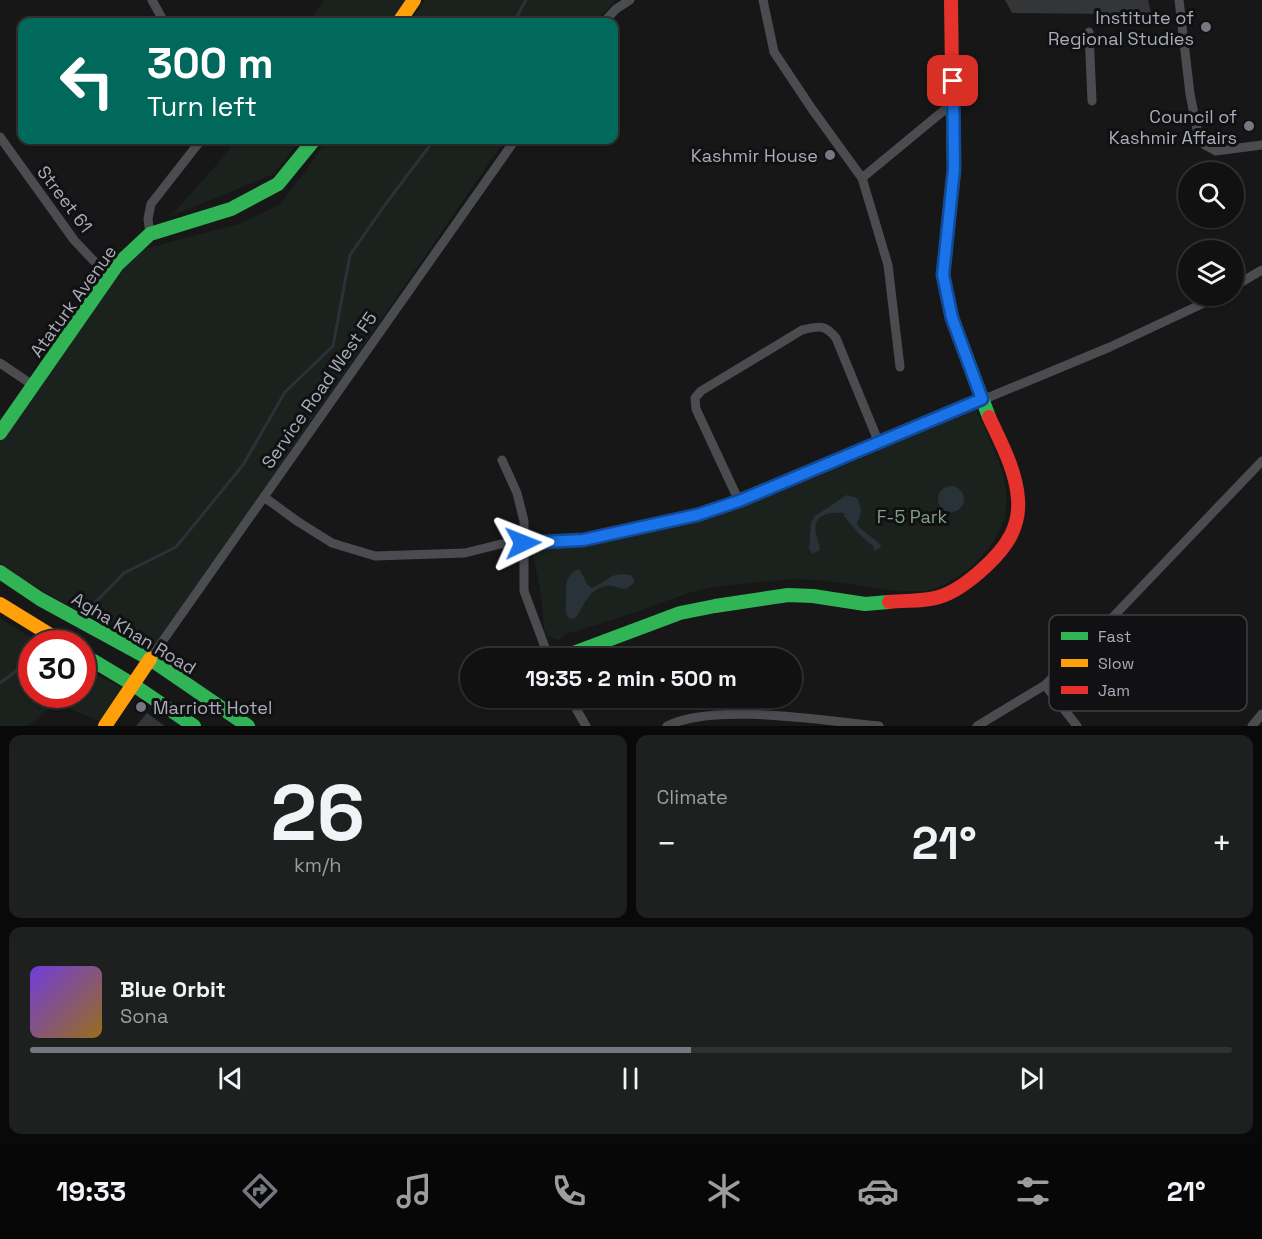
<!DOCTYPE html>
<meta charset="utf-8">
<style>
:root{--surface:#111;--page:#1e1f1f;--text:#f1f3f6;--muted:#9c9d9f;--line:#303131;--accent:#757880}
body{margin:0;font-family:"Space Grotesk",sans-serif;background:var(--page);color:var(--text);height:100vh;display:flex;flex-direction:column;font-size:22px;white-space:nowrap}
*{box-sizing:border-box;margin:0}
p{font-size:20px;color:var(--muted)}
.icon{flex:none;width:33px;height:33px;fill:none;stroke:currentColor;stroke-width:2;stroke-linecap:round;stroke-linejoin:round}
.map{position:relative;height:726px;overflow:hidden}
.drawer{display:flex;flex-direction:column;gap:9px;padding:9px;background:#090909;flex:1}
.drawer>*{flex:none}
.guide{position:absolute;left:18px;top:18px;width:600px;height:126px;border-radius:12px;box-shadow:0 2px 4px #0004,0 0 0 2px var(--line);background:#00695c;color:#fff;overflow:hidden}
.controls{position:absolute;left:1178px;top:162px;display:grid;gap:12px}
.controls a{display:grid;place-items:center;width:66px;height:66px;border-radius:50%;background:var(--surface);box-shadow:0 2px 4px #0004,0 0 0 2px var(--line);font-size:30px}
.speed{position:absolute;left:18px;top:630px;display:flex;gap:12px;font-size:30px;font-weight:700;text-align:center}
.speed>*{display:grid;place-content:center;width:78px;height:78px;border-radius:50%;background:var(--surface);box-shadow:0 2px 4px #0004,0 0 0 2px var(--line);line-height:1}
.speed .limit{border:9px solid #d22;background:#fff;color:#111}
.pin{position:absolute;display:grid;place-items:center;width:51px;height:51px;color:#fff;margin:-26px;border-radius:12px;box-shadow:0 3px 9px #0006}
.me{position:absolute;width:66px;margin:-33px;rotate:88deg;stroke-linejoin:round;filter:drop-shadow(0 0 4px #0008)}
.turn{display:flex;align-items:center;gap:21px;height:126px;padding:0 30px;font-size:27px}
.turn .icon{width:78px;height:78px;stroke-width:2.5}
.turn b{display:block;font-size:42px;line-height:51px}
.big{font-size:45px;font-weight:700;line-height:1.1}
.drawer .card{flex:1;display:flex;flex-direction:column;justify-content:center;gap:9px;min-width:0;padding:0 21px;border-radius:12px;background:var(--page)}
.drawer .dial{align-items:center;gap:0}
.dial b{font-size:78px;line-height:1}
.song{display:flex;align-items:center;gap:18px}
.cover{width:72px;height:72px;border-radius:9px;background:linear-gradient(135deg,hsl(260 70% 55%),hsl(40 70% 35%))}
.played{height:6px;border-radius:3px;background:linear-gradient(90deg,var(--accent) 55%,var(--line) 55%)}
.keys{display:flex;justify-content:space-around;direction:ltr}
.heat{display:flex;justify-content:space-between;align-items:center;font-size:33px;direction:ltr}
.drawer .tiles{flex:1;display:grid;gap:9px;grid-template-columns:1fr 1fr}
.card:last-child{grid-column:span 2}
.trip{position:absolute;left:460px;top:648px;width:342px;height:60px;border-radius:30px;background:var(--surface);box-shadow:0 2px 4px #0004,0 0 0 2px var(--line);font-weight:700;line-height:60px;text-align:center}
.tab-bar{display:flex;height:96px;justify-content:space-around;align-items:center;background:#070707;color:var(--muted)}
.tab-bar .icon{width:42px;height:42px}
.tab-bar .on{color:var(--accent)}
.tab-bar b{font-size:27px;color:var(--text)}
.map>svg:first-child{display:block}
.green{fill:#1b211c}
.water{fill:#2a3239}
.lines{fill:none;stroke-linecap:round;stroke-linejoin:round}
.stream{stroke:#2a3239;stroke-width:3}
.building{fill:#343537}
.street{stroke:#4b4c50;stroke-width:9}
.fast{stroke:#30b455;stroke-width:14}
.slow{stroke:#ff9f0a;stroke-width:14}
.jam{stroke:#e5322d;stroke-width:14}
.route-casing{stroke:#114b97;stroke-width:15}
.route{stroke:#1a73e8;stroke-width:10}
.poi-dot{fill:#757880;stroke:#111113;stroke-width:2}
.labels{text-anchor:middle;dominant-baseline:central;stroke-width:6;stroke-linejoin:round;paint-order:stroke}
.poi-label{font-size:18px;fill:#a8adb8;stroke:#111113;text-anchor:end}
.street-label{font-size:18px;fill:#a8adb8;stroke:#111113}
.park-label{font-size:18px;fill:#7fa381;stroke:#111113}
.key{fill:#111113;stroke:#3e4045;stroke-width:1.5}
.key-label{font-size:16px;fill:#a8adb8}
</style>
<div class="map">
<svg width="1262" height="726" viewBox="0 0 1262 726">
<rect width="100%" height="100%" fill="#171717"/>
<path class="green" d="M324,0h84l-17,22h-82z
M425,0h191l-20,22h-187z
M235,140h65l-26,34 -103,42 54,-61z
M326,140h179l-353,512 -130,-73 -22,-16v-122l136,-190 103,-27 40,-19 29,-37z
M976,409c27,60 54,103 -3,156 -9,9 -35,25 -47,26 -49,3 -94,-16 -145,-11 -24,3 -49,4 -72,8 -24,5 -47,15 -70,23 -24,8 -49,16 -73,23l-7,6 -12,-4 -3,-7 -3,-35 -9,-45c33,-5 67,-7 99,-13 120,-24 233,-80 345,-127z
M0,618l40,25 -8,1v50h50l1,-27 42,23 -22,33 -46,-20 -29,23h-28z"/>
<path class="water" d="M938 499a13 13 0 1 1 26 0a13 13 0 1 1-26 0Z
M847,495l10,3c5,9 5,16 0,25l2,4 22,18 -1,3 -6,3v-4l-15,-13 -15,-18v-3c-14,-1 -32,0 -28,22 2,6 3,9 4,15l-8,4 -3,-6 2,-25 4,-7z
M576,570h4l7,14 4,4c16,-5 17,-17 40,-13l4,7 -9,7c-6,0 -13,-4 -20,-3 -17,3 -22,19 -30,32l-6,1c-6,-6 -4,-10 -4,-18 0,-14 -2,-23 10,-31z"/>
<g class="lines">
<path class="stream" d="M514,22l12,-22
M87,611l37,-38 52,-26 67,-82 42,-73 48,-46 17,-91 37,-53 47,-62
M0,683l32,-24"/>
</g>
<path class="building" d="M1005,0h143l3,13 -41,1 -98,-1z
M147,713l18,13h-29z"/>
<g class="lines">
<path class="street" d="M152,0l12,22
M763,0l11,52 38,57 50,69 26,87 12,102
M1179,0l11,94 8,40 7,11 11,6 46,-6
M604,22l12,-13 14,-9
M1089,32l3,69
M0,137l74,103 35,37
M862,178l92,-76
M150,234l-2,-15 3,-15 50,-64
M1233,287l29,-17
M0,363l34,23
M502,460l15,33 7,28v70l25,67
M264,497l33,24 35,22 43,13 90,-3 36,-9 82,-4 114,-25 42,-14 371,-154 109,-51
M739,501l-43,-92 -1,-11 6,-7 101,-61c17,-4 23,-6 34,8l43,105
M150,659l365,-519
M1045,685l32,41
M570,698l16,28
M667,726c47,-24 158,-5 212,0
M977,726l68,-41 43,-42 174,-182
M1252,726l10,-12"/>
<path class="fast" d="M952,76l2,93 -11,106 9,43 37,99
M0,433l117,-168 33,-31 81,-25 47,-25 36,-44
M0,572l40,27 110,60 98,67
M82,654l50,30 62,42
M560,658l120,-45 35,-7 73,-11 25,1 52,8 24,-2"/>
<path class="slow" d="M399,22l15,-22
M0,604l65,40
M105,726l45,-67"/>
<path class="jam" d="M951,0l1,76
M889,602c16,-2 35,0 50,-5 24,-7 61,-40 72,-62 6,-12 8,-24 7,-36 -2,-29 -17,-56 -29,-82"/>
</g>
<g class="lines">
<g class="route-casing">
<path id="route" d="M523,543l60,-3 114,-25 42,-14 243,-102 -30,-81 -9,-43 11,-106 -1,-88"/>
</g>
<use href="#route" class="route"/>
</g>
<g class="poi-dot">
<circle cx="1206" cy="27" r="6"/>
<circle cx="1249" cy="126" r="6"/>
<circle cx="830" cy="155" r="6"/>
<circle cx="141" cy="707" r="6"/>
</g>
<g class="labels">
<g class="poi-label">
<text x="1194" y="17">Institute of<tspan x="1194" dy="21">Regional Studies</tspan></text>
<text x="1237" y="116">Council of<tspan x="1237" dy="21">Kashmir Affairs</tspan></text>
<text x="818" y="155">Kashmir House</text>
<text x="153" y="707" text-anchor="start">Marriott Hotel</text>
</g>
<g class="street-label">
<text transform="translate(65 199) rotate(53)">Street 61</text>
<text transform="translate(73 301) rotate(-54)">Ataturk Avenue</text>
<text transform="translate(319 390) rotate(-55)">Service Road West F5</text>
<text transform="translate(134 633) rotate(31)">Agha Khan Road</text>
</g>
<g class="park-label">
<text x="912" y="516">F-5 Park</text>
</g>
</g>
<rect x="1049" y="615" width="198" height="96" rx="9" class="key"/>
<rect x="1061" y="632" width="27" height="8" fill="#30b455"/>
<rect x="1061" y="659" width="27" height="8" fill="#ff9f0a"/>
<rect x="1061" y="686" width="27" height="8" fill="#e5322d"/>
<g class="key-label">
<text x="1098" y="642">Fast</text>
<text x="1098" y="669">Slow</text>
<text x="1098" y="696">Jam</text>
</g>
</svg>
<div class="controls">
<a><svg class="icon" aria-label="search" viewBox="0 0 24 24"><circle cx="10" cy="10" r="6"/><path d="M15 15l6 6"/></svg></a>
<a><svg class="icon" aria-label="layers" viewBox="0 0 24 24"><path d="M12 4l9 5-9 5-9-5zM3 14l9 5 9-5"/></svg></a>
</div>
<div class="speed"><div class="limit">30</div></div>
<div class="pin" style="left:953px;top:81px;background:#d93025"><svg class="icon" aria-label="arrive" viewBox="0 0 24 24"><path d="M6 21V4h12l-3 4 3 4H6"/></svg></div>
<svg class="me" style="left:523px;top:543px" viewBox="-20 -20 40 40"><path d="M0-17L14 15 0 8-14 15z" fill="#1a73e8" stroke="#fff" stroke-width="4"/></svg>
<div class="trip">19:35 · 2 min · 500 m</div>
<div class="guide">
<div class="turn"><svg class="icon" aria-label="left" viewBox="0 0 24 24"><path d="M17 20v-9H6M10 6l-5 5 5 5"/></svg><div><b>300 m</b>Turn left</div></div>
</div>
</div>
<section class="drawer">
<div class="tiles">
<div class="card dial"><b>26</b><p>km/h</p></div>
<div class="card"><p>Climate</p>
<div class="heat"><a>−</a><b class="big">21°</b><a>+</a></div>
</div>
<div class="card">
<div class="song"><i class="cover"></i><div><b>Blue Orbit</b><p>Sona</p></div></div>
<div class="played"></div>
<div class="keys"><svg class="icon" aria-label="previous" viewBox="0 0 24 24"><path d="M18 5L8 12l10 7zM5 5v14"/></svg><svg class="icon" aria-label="pause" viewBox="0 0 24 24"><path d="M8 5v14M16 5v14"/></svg><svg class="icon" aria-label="next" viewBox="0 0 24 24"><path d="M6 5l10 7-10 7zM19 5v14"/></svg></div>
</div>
</div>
</section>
<nav class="tab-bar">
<b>19:33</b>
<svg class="icon on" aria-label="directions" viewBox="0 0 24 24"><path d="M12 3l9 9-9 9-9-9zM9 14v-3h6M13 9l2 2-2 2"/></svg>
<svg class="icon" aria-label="music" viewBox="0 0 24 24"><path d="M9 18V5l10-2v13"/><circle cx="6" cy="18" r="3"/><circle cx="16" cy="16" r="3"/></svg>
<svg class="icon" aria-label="phone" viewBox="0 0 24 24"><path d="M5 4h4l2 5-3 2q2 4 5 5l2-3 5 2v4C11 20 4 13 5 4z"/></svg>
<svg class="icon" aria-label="climate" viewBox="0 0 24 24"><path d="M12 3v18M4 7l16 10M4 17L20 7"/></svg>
<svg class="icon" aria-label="car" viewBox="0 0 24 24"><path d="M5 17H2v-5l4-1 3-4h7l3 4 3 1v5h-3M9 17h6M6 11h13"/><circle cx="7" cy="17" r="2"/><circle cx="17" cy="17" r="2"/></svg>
<svg class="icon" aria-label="filters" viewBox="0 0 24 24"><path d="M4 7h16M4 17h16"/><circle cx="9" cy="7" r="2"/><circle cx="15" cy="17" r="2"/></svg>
<b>21°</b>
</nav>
